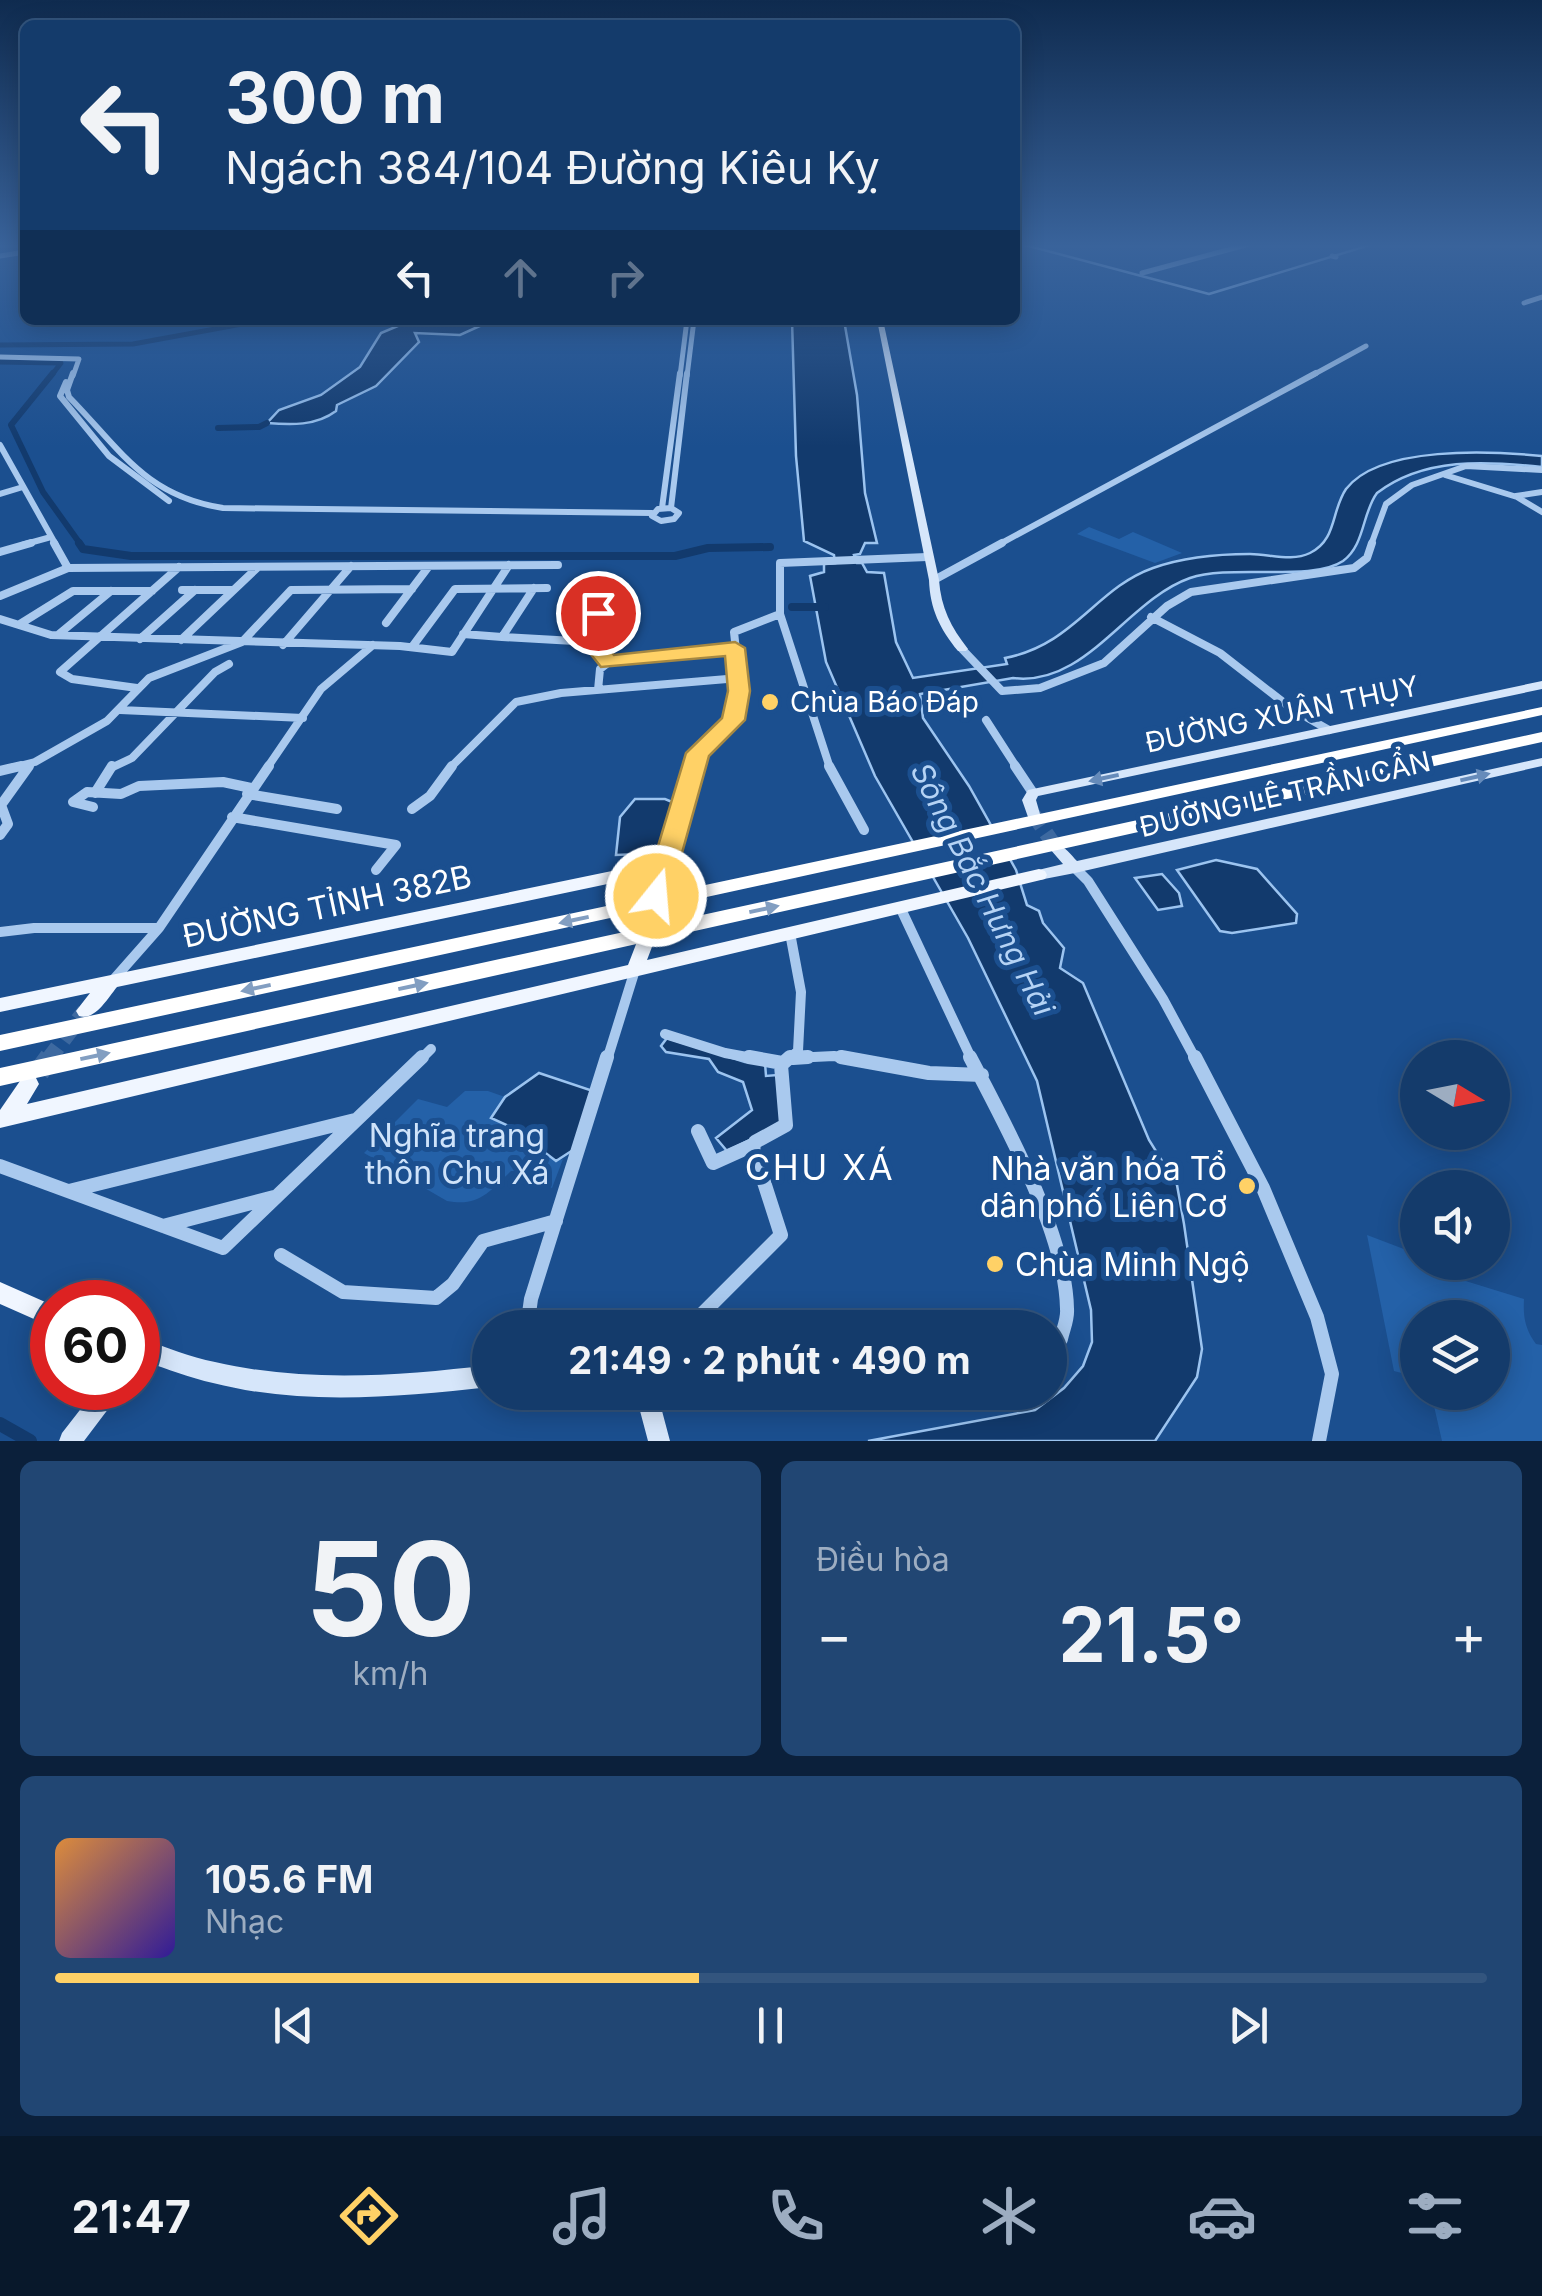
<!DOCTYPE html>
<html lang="vi">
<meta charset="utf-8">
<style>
:root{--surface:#143b6b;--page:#214673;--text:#f1f3f6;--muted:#9dadc1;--line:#33557e;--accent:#ffd166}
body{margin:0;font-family:Inter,sans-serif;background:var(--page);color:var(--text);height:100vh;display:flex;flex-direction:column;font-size:38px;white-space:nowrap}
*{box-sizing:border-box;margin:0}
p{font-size:32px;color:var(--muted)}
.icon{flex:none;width:55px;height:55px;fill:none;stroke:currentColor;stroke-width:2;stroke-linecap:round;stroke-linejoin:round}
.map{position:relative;height:1441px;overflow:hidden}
.drawer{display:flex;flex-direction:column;gap:20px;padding:20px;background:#0b203b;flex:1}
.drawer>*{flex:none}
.hud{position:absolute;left:20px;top:20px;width:1000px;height:305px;border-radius:15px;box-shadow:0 5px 25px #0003,0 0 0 2px var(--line);background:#143b6b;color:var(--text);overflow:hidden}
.needle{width:65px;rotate:100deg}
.tools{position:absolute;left:1400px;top:1040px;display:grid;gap:20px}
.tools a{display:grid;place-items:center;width:110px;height:110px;border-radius:50%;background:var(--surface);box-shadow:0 5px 25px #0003,0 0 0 2px var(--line);font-size:50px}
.speed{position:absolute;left:30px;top:1280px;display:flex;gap:20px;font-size:50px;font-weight:700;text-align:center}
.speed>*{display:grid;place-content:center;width:130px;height:130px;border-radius:50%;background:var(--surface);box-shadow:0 5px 25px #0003,0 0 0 2px var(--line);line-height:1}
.speed .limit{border:15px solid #d22;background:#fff;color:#111}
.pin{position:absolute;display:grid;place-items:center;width:85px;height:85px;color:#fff;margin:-42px;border:5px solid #fff;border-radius:50%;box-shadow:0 2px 10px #0007}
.me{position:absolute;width:110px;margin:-55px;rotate:17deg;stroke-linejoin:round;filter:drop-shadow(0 0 8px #0008)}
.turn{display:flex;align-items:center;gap:35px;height:210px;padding:0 40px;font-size:45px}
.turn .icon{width:130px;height:130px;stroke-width:2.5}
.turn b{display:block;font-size:70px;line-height:85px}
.lanes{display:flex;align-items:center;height:95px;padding:0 40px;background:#0003;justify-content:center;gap:50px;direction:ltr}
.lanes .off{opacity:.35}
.big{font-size:75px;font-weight:700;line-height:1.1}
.drawer .card{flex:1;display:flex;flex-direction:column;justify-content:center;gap:15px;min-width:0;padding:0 35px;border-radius:15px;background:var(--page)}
.drawer .dial{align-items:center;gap:0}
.dial b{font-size:130px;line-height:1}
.song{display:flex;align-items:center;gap:30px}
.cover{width:120px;height:120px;border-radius:15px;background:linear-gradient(135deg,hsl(30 70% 55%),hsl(250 70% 35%))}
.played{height:10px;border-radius:5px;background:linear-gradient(90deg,var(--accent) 45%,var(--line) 45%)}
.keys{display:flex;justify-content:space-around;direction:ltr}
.heat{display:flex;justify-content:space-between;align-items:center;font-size:55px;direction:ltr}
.drawer .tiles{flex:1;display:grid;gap:20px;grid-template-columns:1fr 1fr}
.card:last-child{grid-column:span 2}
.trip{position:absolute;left:472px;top:1310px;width:595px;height:100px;border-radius:50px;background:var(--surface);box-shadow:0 5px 25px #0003,0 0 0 2px var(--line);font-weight:700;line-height:100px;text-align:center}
.dock{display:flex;height:160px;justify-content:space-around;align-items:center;background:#08182b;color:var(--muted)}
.dock .icon{width:70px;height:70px}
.dock .current{color:var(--accent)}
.dock b{font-size:45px;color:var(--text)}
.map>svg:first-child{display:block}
.green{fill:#2461a8}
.water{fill:#123a6d;stroke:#9cc4f0;stroke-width:2.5}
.pier{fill:#1b4f8f}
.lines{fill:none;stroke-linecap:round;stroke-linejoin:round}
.stream{stroke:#9cc4f0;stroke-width:2.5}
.canal-far3{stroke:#123a6d;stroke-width:5}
.canal-far2{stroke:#123a6d;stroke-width:6}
.canal-far1{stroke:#123a6d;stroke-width:8}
.canal{stroke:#123a6d;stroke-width:14}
.secondary-tunnel{stroke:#3d69a0;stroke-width:15;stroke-dasharray:15 8;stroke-linecap:butt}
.primary-tunnel-far1{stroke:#3d69a0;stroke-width:16;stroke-dasharray:16 9;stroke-linecap:butt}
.primary-tunnel{stroke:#3d69a0;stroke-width:21;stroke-dasharray:21 11;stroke-linecap:butt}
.street-far4{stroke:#a9c9ee;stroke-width:5}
.street-far3{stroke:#a9c9ee;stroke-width:6}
.street-far2{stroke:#a9c9ee;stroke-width:8}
.street-far1{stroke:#a9c9ee;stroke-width:10}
.street{stroke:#a9c9ee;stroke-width:14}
.secondary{fill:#d6e6fa;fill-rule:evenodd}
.primary{fill:#f0f6ff;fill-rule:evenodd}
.highway{fill:#fff;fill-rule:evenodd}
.oneway{fill:#668bba}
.oneway2{fill:#829ec1}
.route{fill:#ffd166;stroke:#a68842;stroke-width:2.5}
.poi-dot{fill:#ffd166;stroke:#1b4f8f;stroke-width:4}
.labels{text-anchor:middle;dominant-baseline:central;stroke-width:10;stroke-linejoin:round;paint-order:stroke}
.poi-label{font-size:28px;fill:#fff;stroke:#1b4f8f;text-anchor:start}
.street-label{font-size:28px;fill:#fff;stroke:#1b4f8f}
.water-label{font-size:30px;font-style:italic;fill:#b5d3f5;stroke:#1b4f8f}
.near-street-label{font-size:32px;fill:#fff;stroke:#1b4f8f}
.near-park-label{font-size:32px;fill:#cfe3fa;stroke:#1b4f8f}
.near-poi-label{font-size:32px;fill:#fff;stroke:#1b4f8f;text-anchor:end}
.near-neighbourhood-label{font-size:35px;letter-spacing:2.5px;fill:#fff;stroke:#1b4f8f}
</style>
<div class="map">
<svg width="1542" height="1441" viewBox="0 0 1542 1441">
<rect width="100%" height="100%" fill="#1b4f8f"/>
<path class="green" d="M1089,527l30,12 14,-7 49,21 -27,10 -78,-29z
M465,1091h23l17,6 -14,22 22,9 43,33 7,-2 -11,29 -32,-17h-9c-22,21 -32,36 -64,30l-83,-48 54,-54 29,8z
M1367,1235l50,19 1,8 16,1 12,12 78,24c-1,18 1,30 12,45l6,1v96h-100l-11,-48 61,-1v-74h-74l-1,59 -23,-6z"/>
<path class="water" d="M412,320h81l-33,15 -45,-2 4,9 -43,44 -39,19 -1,6c-20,15 -45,14 -69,12l12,-13 42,-15 39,-28 21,-34z
M792,320h52l13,75 8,98 12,50h-12l-5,11 -6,1 3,8h5l5,9 17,1 12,69 17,36 94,-14 -2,-6c69,-13 91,-70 148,-90 31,-11 64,-14 97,-14 20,0 42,8 60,-1 27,-13 21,-42 36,-64 34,-44 145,-38 196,-33v11c-56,-6 -118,-10 -165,26 -15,20 -12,52 -34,68 -31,21 -112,3 -153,17 -63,22 -104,109 -177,100l-93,16 3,24 46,68 47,84 11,35 12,6 4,12 21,25 -4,20 23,15 66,157 28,45 7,39 18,125 -5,28 -42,64h-287l167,-31 29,-22 19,-22 9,-24 -1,-32 -54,-229 -69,-143 -93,-162 -49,-114 -16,-86 14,-4v-8l11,-1 -1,-8 -30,-14 -8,-85z
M635,799h30l12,5 -15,49 -46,2 4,-38z
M1216,860l41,9 40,45 -1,9 -64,10 -12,-2 -43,-61z
M1162,874l17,19 3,13 -24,4 -23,-32z
M667,1038l78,24 20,1 1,13 11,-1 6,49 -56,27 -11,-13 36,-28 -9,-28 -25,-10 -9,-13 -43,-7 -5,-6z
M539,1073l54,18 -20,59 -17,11 -43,-33 -22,-10 14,-21z"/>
<path class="pier" d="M998,829l14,24 -87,20 -15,-26z"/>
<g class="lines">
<path class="stream" d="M1025,245l184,49 161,-49"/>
<path class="canal-far3" d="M0,345l133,-1 131,-24
M0,362l61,1 -10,13"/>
<path class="canal-far2" d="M53,373l-42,52 32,67 38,53
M218,428l41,-1 8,-4"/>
<path class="canal-far1" d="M79,543l4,6 48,7h544l33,-8 62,-1
M792,607h33"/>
<path class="canal" d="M0,1424l30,17"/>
<path class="secondary-tunnel" d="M1033,814l24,35"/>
<path class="primary-tunnel-far1" d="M646,939l10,-43
M48,1060l37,-49"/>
<path class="primary-tunnel" d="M39,1072l11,-15"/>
<path class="street-far4" d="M0,256l25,-4
M1332,256l4,1
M1142,273l104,-28
M1524,303l18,-6
M0,357l79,2 -6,17
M680,376l7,-56
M687,376l7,-56
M1311,376l55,-30"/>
<path class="street-far3" d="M73,373l-6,17 2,7c51,52 76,99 154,111l429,5
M66,382l-6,14 49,60 60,45
M0,445l56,100
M1445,475l72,22 25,15
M0,494l23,-7
M1516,496l26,-4
M662,508l18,-135
M671,508l16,-135
M671,508l8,5 -5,6 -13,2 -9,-5 6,-7z
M22,545l29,-8
M998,545l318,-172
M1371,545l15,-41 26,-19 54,-19 76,4"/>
<path class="street-far2" d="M54,543l14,25 490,-3
M0,552l31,-9
M934,580l68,-37
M182,590h51
M0,596l68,-28
M780,614l50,154
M1151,617l69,36 72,56 37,21
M0,619l51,16 349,11 52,6 57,-87
M386,623l43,-57
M20,624l53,-33h79
M59,634l52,-43
M463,634l39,3 32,-49
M502,637l90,5 17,20
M140,639l55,-49
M181,640l77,-73
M592,642l6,-29 15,-15
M283,645l68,-79
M412,647l43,-58 92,-1
M962,649l40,42 38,-3 64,-25 63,-57 24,-14 163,-24 13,-10 5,-15
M739,678l-5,-46 46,-18v-51l147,-6
M137,688l-65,-9 -12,-7 119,-105
M598,690l2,-21 9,-7 126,-13
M120,710l183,8
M986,720l31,48
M12,768l23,-6 72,-41 42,-43 93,-36 49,-52 121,-1
M111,768l21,-10 83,-86 14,-8
M267,768l54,-79 52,-44
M450,768l66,-66 45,-9 178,-15 -7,46 -34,29 -4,15"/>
<path class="street-far1" d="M829,766l35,64
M1015,766l18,27
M0,771l21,-5
M95,793l17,-27
M247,794l90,15
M93,807l-20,-5 14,-10 34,2 18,-8 84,-4 28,6
M412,809l18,-13 22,-30
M232,817l164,28 -20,25
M0,835l8,-11 -7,-19 28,-39
M665,866l29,-100
M1075,868l13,13 75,118 33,61
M900,907l72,153
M0,932l34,-4h125
M114,979l45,-51 110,-162
M665,1034l60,19 39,7
M793,1058l41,-2 21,4
M420,1060l11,-11
M607,1060l28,-90
M787,1060l11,-9 3,-59 -11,-59"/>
<path class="street" d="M749,1057l33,6
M841,1057l88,16 53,2
M970,1057c35,67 96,177 97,252 1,10 -4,20 -6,30l-11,3
M1195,1057l68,131 54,129 15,57 -13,67
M793,1058l15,-1
M698,1131l15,32 40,-18
M0,1166l223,82 199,-191
M69,1191l286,-71
M163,1226l111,-29
M281,1255l62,37 93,6 17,-14 30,-43 73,-20
M527,1328l4,-29 76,-242
M688,1328l93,-93 -28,-87 2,-6 31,-17 -5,-60 9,-8
M650,1401l25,-9"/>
<path class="secondary" d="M877,320h6l56,260c2,28 12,47 29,69l-2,2h-8c-18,-22 -28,-42 -29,-71z
M1542,681v8l-504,107 -2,4 4,14 -2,3h-10l-6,-17 6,-10 5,-1z
M1542,758v8l-467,107 -36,7 -5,-1 -2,-4 2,-4 29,-7 -13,-15 2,-3c11,-4 18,8 25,15z
M142,1339c24,8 48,18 73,23 91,21 184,14 275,3v22c-92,10 -187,19 -277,-4 -23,-5 -45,-14 -67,-21l-8,3v-24z
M97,1388h24l-3,8 -34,45h-25l3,-8z
M635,1392h22l13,49h-22z"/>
<path class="primary" d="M665,860l6,2 2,4 -9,30 -2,4 -6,2 -6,-2 -2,-4 7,-22 -538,113c-10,12 -22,34 -38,29l-3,-5 14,-18 -90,19v-14z
M1039,869l6,2 2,4 -2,4 -1045,249v-18l22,-32 7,-2 7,2 3,6 -12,20 601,-139 12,-31 6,-1 6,1 3,5 -8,21z
M0,1282l52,23v22l-52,-23z
M138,1336l12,6 4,8 -4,8 -8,4 -4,-2z"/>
<path class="highway" d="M1542,707v8l-1542,336v-16z
M1542,732v10l-1542,344v-18z"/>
</g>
<defs><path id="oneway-solid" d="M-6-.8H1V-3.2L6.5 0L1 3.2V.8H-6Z" transform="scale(2.5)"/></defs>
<g class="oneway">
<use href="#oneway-solid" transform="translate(1475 777) rotate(-13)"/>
<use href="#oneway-solid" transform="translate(1104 778) rotate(168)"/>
</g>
<g class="oneway2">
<use href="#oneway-solid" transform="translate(764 909) rotate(-12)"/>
<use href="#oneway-solid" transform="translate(574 920) rotate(168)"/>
<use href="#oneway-solid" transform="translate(413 986) rotate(-12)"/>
<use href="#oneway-solid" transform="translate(256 988) rotate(168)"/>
<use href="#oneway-solid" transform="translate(95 1056) rotate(-12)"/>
</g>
<linearGradient id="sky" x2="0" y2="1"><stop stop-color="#0f2b4f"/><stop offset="0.55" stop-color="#39639b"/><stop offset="1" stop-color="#39639b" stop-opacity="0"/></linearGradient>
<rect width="1542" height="447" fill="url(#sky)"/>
<path class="route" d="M598,607l10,6 -6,28 12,14 121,-13 10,6 5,43 -5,29 -36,36 -39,140 -4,7h-19l-4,-7 43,-143 36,-35 6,-27 -3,-35 -124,11 -20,-25 7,-29z"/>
<g class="poi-dot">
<circle cx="770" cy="702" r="10"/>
<circle cx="1247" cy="1186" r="10"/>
<circle cx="995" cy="1264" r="10"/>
</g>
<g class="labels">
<g class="poi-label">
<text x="790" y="702">Chùa Báo Đáp</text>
</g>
<g class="street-label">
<text transform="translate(1282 714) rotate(-12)">ĐƯỜNG XUÂN THỤY</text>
<text transform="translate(1285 794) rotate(-13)">ĐƯỜNG LÊ TRẦN CẨN</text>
</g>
<g class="water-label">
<text transform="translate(983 889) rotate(63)">Sông Bắc Hưng Hải</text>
</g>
<g class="near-street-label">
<text transform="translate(327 906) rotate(-12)">ĐƯỜNG TỈNH 382B</text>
</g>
<g class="near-park-label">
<text x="457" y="1135">Nghĩa trang<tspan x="457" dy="37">thôn Chu Xá</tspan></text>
</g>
<g class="near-poi-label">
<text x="1227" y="1168">Nhà văn hóa Tổ<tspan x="1227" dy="37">dân phố Liên Cơ</tspan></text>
<text x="1015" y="1264" text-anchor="start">Chùa Minh Ngộ</text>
</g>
<g class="near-neighbourhood-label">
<text x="820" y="1167">CHU XÁ</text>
</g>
</g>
</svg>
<div class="tools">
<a><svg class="needle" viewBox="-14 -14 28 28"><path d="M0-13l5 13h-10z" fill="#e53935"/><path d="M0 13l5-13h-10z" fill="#9dadc1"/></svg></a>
<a><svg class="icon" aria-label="sound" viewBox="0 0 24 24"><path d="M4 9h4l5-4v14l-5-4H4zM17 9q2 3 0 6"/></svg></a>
<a><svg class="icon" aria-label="layers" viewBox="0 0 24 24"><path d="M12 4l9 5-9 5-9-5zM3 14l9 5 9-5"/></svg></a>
</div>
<div class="speed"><div class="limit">60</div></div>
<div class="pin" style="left:598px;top:613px;background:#d93025"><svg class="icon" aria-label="arrive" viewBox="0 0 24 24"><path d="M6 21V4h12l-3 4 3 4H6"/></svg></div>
<svg class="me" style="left:656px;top:896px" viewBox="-20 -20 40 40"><circle r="17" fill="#ffd166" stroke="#fff" stroke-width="3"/><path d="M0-11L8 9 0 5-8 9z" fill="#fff"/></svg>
<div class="trip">21:49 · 2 phút · 490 m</div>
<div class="hud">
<div class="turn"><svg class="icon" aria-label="left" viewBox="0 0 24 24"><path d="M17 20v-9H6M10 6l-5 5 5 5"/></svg><div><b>300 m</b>Ngách 384/104 Đường Kiêu Kỵ</div></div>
<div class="lanes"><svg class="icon" aria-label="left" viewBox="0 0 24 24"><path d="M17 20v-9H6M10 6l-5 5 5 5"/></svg><svg class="icon off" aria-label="ahead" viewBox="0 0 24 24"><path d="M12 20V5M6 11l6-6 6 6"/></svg><svg class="icon off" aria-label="right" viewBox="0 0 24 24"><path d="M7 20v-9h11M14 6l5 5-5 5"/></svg></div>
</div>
</div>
<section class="drawer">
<div class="tiles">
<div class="card dial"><b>50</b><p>km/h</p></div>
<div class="card"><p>Điều hòa</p>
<div class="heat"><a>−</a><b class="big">21.5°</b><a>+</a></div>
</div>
<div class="card">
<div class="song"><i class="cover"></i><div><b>105.6 FM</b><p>Nhạc</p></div></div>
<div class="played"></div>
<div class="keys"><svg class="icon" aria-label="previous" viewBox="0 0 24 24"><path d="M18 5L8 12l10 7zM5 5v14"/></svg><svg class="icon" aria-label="pause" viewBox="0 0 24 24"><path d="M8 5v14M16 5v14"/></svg><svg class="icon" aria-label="next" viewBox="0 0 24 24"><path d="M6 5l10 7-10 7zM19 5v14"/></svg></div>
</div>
</div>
</section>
<nav class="dock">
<b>21:47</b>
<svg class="icon current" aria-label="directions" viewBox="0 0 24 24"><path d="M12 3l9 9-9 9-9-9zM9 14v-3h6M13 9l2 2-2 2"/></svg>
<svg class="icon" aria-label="music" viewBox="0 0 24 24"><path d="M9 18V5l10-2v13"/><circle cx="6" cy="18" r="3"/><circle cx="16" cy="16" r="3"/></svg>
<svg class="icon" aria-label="phone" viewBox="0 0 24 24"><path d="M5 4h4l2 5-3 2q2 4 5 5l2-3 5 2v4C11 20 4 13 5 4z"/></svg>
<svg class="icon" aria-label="climate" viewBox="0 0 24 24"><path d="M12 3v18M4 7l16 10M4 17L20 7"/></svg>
<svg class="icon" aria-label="car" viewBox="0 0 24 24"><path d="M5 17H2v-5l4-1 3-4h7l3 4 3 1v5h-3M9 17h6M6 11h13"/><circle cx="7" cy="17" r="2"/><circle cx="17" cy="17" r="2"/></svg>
<svg class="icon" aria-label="filters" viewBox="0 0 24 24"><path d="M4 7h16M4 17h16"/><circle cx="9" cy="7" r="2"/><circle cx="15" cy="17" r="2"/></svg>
</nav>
